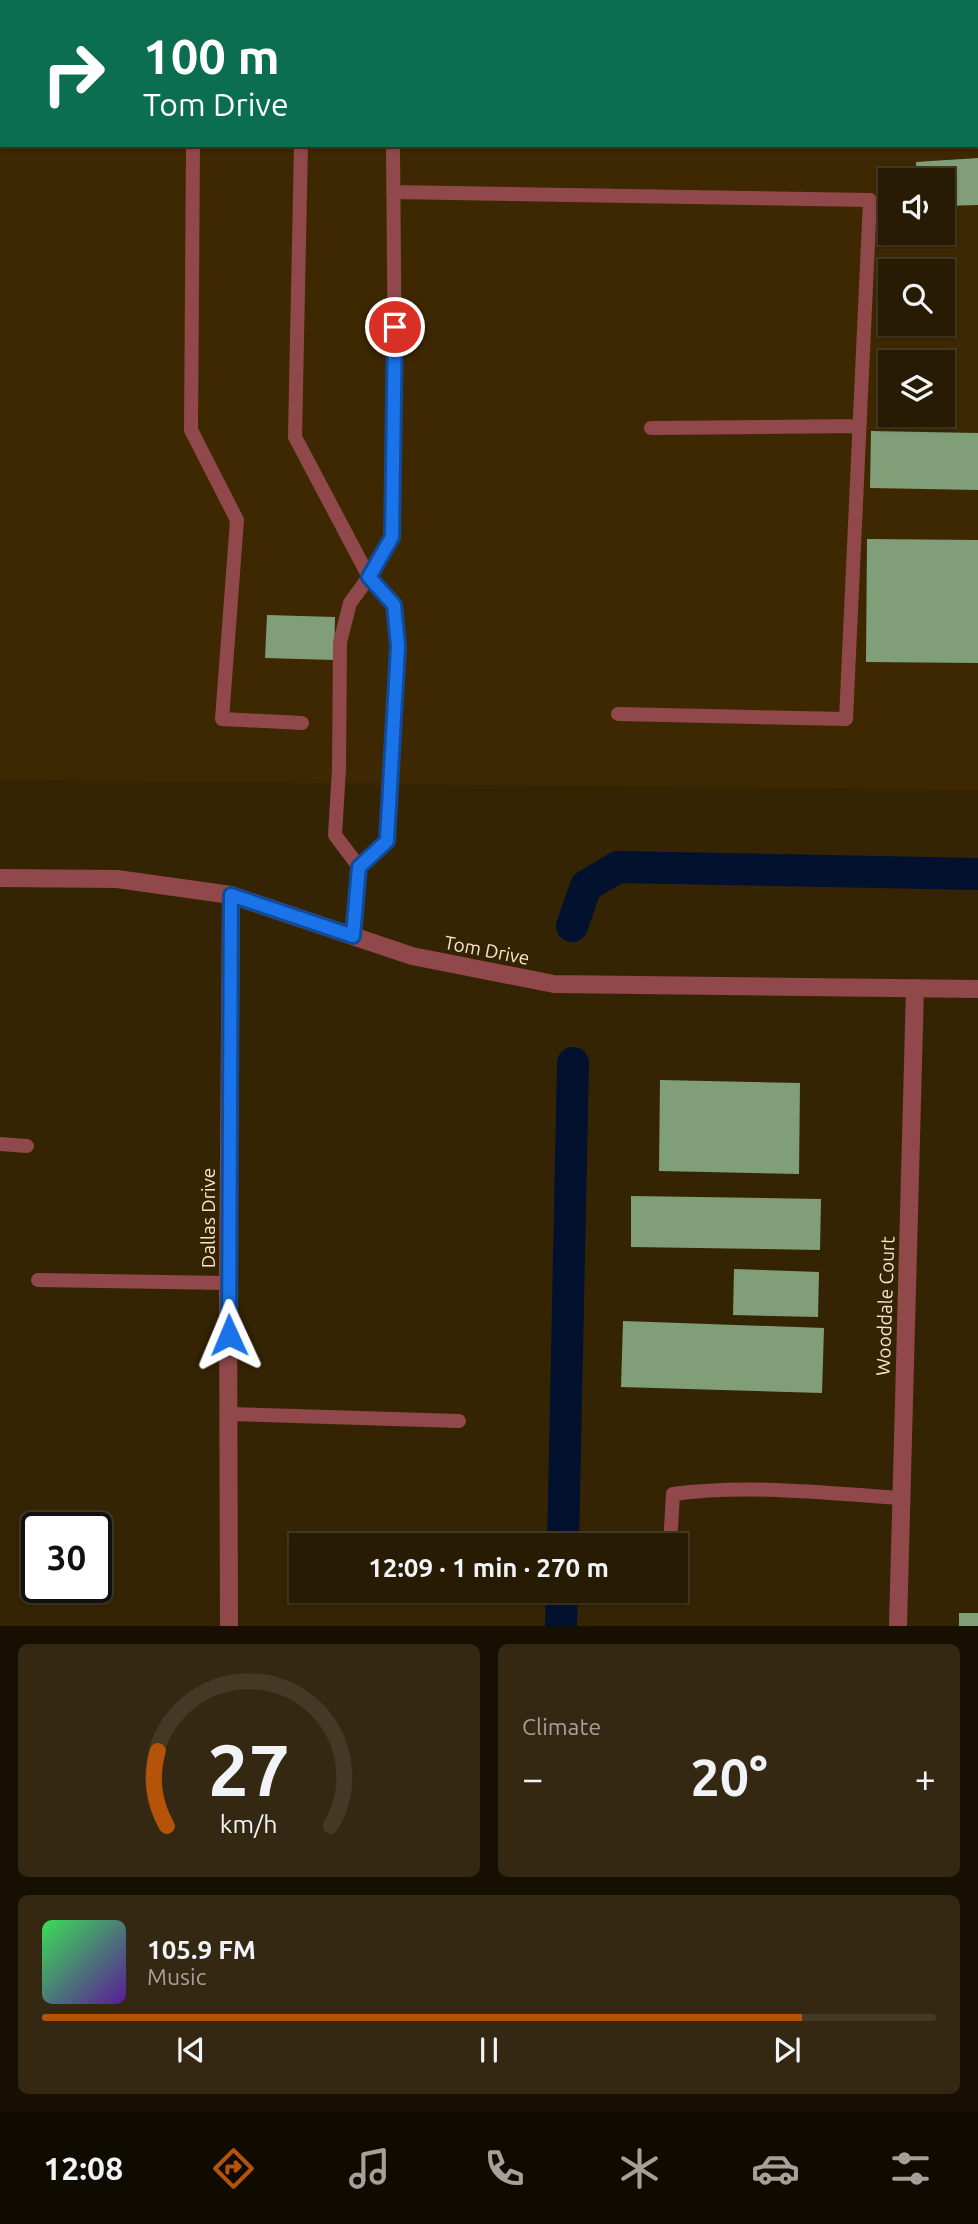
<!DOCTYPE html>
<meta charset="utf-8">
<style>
:root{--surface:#281b03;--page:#342812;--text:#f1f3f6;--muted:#a5a19a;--line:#443925;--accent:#b45309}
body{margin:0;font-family:Ubuntu,sans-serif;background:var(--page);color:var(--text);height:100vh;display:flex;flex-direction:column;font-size:26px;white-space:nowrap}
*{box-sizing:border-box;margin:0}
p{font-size:23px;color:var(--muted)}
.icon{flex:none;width:38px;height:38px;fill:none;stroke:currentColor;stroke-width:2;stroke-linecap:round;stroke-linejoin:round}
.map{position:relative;height:1626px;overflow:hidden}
.drawer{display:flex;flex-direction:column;gap:18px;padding:18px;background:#160f02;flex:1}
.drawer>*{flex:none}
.guide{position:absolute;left:0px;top:0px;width:978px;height:147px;box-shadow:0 2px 5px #0004,0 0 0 2px var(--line);background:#0b6e4f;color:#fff;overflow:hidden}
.tools{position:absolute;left:878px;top:168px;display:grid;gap:14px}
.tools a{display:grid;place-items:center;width:77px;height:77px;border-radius:0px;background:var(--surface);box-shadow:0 2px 5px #0004,0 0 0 2px var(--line);font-size:35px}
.speed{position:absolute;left:21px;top:1512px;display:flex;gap:14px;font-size:35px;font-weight:700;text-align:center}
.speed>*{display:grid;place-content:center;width:91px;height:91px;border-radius:50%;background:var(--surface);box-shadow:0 2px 5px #0004,0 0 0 2px var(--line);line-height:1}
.speed .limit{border:4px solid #111;border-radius:10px;background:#fff;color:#111}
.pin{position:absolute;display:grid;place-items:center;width:60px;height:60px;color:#fff;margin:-30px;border:4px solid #fff;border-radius:50%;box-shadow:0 2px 7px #0007}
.me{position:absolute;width:77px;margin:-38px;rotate:359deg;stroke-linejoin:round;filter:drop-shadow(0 0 5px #0008)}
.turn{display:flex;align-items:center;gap:24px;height:147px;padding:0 28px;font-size:32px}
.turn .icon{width:91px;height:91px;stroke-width:2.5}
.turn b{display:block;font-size:49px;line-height:60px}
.big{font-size:52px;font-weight:600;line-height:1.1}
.drawer .widget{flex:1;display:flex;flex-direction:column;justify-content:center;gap:10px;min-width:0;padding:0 24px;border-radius:10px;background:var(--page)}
.drawer .dial{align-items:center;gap:0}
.dial svg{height:182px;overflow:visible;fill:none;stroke:var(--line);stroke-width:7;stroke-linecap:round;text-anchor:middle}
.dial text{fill:var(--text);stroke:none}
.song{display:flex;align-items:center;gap:21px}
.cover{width:84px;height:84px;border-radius:10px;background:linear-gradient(135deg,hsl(130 70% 55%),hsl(270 70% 35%))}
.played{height:7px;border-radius:4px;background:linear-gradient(90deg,var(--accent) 85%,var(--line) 85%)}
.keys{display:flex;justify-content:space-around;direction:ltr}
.heat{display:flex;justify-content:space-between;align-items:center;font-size:38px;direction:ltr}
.drawer .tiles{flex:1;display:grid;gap:18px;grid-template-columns:1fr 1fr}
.widget:last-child{grid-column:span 2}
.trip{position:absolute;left:289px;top:1533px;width:399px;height:70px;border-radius:0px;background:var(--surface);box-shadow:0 2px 5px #0004,0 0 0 2px var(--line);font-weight:600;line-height:70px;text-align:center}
.menu{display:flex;height:112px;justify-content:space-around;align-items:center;background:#100b01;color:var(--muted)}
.menu .icon{width:49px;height:49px}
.menu .current{color:var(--accent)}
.menu b{font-size:32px;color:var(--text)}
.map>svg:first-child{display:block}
.built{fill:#3d2801;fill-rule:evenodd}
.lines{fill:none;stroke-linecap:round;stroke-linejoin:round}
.canal{stroke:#02112e;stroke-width:32}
.building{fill:#809f78}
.service{stroke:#90484b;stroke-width:14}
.minor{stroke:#90484b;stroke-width:18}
.tertiary{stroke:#90484b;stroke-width:18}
.route-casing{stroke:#114b97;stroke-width:18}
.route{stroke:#1a73e8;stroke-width:12}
.labels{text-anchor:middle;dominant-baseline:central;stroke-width:7;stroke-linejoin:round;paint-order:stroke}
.street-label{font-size:19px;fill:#f3e5cf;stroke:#352404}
</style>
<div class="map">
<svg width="978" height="1626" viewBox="0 0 978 1626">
<rect width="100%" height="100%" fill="#352404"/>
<path class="built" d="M0,0h978v790l-978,-10zM2,2h974v143h-974zM891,180h52v53h-52zM891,271h52v53h-52zM891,362h52v53h-52z"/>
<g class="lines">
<path class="canal" d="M572,926l14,-40 32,-19 360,7
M563,1545l10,-482
M561,1626l1,-35"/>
</g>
<path class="building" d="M978,158v47l-35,1v-26h-26l-1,-18z
M871,431l107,2v57l-108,-2z
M867,539l111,1v123l-112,-1z
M267,615l68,2 -1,43 -69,-2z
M660,1080l140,3 -1,91 -140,-3z
M631,1196l190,3 -1,51 -189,-3z
M734,1269l85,3 -1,45 -85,-2z
M623,1321l201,7 -2,65 -201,-6z
M959,1613h19v13h-19z"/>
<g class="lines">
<path class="service" d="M391,0v2
M194,2v-2
M305,2v-2
M193,145l-2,285 46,90 -15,199 80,4
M301,145l-6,292 74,140 25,28 4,41 -11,195 -28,26 -6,69
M393,192l477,8 -24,519 -228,-5
M651,428l208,-2
M359,867l-24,-32 4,-66 1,-127 10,-39 19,-26 23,-40 3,-156 -2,-236
M0,1144l27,2
M38,1280l190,3
M230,1414l229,7
M670,1545l3,-51c75,-10 153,-1 228,4
M665,1595l1,-4"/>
<path class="minor" d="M229,1626l-1,-343 3,-388
M898,1626l17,-638"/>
<path class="tertiary" d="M0,878l117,1 114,16 181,61 142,28 424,5"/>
</g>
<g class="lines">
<g class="route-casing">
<path id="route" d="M229,1335l2,-440 122,41 6,-69 28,-26 11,-195 -4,-41 -25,-28 23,-40 3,-210"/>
</g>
<use href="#route" class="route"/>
</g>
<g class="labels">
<g class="street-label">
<text transform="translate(487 950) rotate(11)">Tom Drive</text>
<text transform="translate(208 1218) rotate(-90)">Dallas Drive</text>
<text transform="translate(885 1306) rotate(-88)">Wooddale Court</text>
</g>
</g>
</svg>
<div class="tools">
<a><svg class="icon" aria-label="sound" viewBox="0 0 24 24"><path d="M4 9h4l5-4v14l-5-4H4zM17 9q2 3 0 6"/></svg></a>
<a><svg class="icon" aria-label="search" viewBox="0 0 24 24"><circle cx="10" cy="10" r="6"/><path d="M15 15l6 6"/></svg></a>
<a><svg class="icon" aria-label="layers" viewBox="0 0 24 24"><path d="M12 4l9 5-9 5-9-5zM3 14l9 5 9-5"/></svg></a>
</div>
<div class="speed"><div class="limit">30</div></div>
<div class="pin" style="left:395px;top:327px;background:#d93025"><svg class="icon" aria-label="arrive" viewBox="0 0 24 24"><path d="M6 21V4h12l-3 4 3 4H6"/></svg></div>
<svg class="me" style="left:229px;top:1335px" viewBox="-20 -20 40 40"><path d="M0-17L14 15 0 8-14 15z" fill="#1a73e8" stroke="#fff" stroke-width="4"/></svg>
<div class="trip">12:09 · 1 min · 270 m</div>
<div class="guide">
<div class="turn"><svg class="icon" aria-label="right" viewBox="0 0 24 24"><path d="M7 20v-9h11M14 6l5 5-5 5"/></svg><div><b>100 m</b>Tom Drive</div></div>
</div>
</div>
<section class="drawer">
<div class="tiles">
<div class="widget dial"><svg viewBox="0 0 100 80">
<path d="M14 69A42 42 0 1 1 86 69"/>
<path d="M14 69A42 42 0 0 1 10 36" stroke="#b45309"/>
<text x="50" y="56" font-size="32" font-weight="700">27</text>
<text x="50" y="72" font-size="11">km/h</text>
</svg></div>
<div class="widget"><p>Climate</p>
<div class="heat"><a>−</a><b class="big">20°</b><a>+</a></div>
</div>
<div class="widget">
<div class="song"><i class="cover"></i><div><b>105.9 FM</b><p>Music</p></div></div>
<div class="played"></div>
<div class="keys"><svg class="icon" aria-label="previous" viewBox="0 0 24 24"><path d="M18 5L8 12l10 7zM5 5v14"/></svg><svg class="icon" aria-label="pause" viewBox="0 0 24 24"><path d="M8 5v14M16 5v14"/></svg><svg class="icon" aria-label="next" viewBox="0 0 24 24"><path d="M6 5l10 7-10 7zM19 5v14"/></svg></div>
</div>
</div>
</section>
<nav class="menu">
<b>12:08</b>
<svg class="icon current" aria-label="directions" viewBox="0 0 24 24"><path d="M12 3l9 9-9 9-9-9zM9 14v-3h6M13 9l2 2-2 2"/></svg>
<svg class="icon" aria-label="music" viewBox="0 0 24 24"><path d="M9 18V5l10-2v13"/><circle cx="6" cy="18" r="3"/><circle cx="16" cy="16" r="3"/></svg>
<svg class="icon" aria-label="phone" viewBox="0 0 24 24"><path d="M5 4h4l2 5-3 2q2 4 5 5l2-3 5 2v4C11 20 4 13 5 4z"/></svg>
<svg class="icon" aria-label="climate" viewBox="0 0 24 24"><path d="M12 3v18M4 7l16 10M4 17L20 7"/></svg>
<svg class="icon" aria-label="car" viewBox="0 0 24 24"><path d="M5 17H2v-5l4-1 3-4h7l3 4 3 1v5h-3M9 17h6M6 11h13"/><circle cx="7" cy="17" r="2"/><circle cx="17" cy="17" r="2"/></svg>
<svg class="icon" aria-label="filters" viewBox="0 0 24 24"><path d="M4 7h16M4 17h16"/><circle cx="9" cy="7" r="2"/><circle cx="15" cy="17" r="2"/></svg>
</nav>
